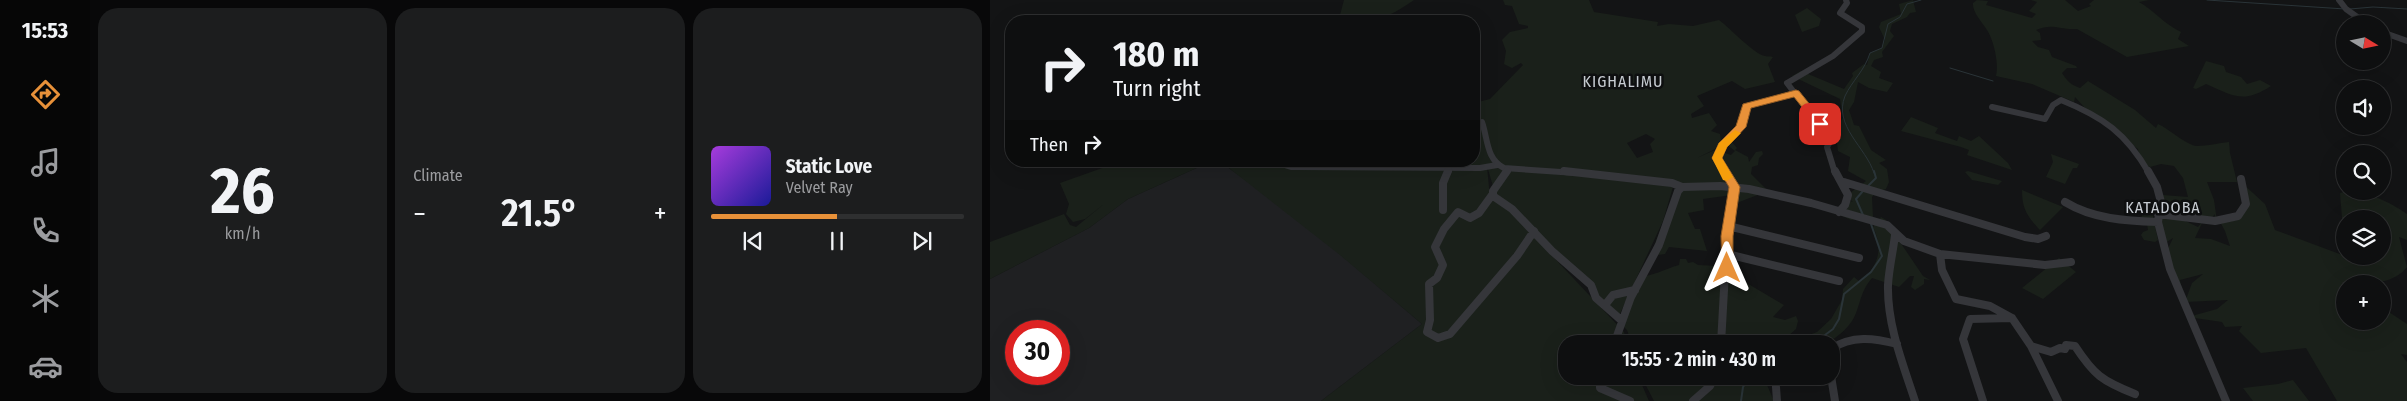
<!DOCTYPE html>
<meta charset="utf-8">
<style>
:root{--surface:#0e0f10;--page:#1c1d1e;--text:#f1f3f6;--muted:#9b9c9f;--line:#2e2f30;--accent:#e89139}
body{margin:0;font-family:"Fira Sans Condensed",sans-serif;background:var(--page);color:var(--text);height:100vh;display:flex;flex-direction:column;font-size:19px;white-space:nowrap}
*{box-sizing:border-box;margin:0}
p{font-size:16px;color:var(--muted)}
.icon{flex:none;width:28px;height:28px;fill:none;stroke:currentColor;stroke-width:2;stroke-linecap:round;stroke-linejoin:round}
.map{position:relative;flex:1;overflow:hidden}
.drawer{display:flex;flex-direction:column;gap:8px;padding:8px;background:#080809;width:900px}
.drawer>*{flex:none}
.hud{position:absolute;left:15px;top:15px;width:475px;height:152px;border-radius:20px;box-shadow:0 5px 20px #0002,0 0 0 1px var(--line);background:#0e0f10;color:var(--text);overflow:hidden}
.needle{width:32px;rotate:100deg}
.controls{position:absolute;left:1346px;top:15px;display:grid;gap:10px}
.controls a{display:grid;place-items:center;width:55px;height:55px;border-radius:50%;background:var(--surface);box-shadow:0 5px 20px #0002,0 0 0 1px var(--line);font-size:25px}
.speed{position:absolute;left:15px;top:320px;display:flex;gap:10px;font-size:25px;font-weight:700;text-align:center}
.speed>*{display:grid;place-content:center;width:65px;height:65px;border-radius:50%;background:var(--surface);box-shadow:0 5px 20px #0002,0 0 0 1px var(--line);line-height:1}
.speed .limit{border:8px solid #d22;background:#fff;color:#111}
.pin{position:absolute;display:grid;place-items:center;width:42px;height:42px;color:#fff;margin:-21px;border-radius:10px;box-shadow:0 2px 8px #0006}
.me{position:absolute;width:55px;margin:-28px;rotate:0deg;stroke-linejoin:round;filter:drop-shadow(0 0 4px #0008)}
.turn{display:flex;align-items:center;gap:18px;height:105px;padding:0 25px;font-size:22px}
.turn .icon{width:65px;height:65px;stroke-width:2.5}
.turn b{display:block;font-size:35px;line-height:42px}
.then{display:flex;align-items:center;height:48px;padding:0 25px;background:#0003;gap:10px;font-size:19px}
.big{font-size:38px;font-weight:600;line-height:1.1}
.drawer .tile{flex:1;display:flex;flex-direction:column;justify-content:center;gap:8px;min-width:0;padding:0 18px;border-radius:20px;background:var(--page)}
.drawer .dial{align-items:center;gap:0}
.dial b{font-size:65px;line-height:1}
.song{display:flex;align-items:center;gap:15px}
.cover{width:60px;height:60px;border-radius:8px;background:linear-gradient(135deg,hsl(280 70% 55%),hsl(240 70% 35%))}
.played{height:5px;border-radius:2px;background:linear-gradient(90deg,var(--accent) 50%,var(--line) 50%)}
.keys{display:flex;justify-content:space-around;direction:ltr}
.heat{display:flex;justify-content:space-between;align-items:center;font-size:28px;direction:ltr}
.drawer .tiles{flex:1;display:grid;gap:8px;grid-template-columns:repeat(3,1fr)}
.trip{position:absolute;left:568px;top:335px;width:282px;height:50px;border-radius:20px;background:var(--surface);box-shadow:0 5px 20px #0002,0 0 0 1px var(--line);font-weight:600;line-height:50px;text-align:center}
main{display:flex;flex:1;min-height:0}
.dock{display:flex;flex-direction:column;width:90px;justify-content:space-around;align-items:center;background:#060606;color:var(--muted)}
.dock .icon{width:35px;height:35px}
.dock .active{color:var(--accent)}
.dock b{font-size:22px;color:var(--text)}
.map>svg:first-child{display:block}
.built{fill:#1f2022;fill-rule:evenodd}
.green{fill:#1a201a;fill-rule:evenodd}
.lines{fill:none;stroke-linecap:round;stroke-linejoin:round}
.stream-far1{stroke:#2a3438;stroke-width:1}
.stream{stroke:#2a3438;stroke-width:2}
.minor-far1{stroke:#35363a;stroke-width:6}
.minor{stroke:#35363a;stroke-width:8}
.route{fill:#e89139;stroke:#975e25}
.slow{fill:#f59e0b}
.labels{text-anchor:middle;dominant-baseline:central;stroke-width:5;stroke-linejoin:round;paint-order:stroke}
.quarter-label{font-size:16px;letter-spacing:1px;fill:#c6cbd1;stroke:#0e0f10}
</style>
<main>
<nav class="dock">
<b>15:53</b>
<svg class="icon active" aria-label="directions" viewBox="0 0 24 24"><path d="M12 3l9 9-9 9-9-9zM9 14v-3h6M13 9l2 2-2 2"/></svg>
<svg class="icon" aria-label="music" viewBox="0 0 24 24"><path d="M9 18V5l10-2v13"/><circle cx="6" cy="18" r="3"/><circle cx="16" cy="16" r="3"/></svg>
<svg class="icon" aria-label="phone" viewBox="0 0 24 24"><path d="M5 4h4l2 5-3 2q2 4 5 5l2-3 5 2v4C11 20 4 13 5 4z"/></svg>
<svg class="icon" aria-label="climate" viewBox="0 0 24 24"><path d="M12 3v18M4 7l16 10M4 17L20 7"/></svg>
<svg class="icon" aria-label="car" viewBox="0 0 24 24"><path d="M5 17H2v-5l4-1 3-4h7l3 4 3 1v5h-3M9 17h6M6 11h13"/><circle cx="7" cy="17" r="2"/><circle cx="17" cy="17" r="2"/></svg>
</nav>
<section class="drawer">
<div class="tiles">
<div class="tile dial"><b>26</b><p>km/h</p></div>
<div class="tile"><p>Climate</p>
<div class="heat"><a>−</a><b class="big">21.5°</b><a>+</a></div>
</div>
<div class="tile">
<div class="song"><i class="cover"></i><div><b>Static Love</b><p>Velvet Ray</p></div></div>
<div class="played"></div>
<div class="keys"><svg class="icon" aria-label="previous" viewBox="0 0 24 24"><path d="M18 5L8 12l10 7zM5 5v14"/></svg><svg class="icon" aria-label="pause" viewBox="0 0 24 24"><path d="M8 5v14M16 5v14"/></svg><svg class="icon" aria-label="next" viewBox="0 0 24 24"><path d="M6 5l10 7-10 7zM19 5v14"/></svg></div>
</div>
</div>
</section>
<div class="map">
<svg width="1417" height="401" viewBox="0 0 1417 401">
<rect width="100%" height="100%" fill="#131415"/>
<path class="built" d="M222,161h7l32,23 84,66 87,74 -101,77h-331v-122l99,-51 39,-29zM26,331h43v43h-43z"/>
<path class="green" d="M354,0h70c-27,18 -42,27 -74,15z
M513,0h86l5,12 64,10 -1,4 12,-2 24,2 26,-6c11,8 36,35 46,36 3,1 5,0 8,1l-5,7 7,18 -30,7 -13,-8 -35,15 7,10 -13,8 1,4 17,-5 8,12 -6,6 9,3 1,8 -6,7 -18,9 18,-8 16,5 4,-4 -9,-7 5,-3 6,7 -2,2 13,7 1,5 7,-10 6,-1 1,3 -4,4 -1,7 -6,2 -1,7 17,17 -34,13 -2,-9 -29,4 1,11 -16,3 7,16h5l7,22 -38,-4 -4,7 -15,2 24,-61 1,-15 -12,41 -46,99 -24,-31 -97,-93 -9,-30 3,32 19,12 115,122 3,12h-61v32h72l11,25h-328l101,-77 -82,-69 -120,-94h94l-1,2 62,1 5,-3h94v-55l4,-4 12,-3 33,-34 -2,-2 -9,5 -8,-4 2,-13 -4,-11 8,-8 18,-4v-2l-9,-2 -7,-18 -7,-1zM656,134l9,5 -5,5 3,8 -16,6 -10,-15z
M923,0l3,12 -6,1 -3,4 -15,7 -2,7 4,5 -12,16 1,5 -9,3 -3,6 10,6 -2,6 14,5 -6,9 -18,-4 -11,-6 -4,20 -5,8 5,15 5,1 12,24 15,10 -7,3 8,6 2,13 -3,7 -10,3 -4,5 1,20 -22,3 -18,-8 13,-12 7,2 -7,-6 20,-15 -18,-10 2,-14 -12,-6 -3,-23 8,-10 -3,-19 -48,-23 9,-5 43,18 9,-13 -1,-3 12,-9 3,1 3,-12 12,-5 3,-8 -6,-13 2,-5 20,-8 -2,-10z
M987,0l11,1 -2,4 46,13 4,-4 -7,-3 8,-9 -6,-2h34l13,11 13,-5 -2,-2 5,-4h55l-10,2c17,10 25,22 42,30l-3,7 11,7 -62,11 -50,-28c-18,1 -24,-6 -41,1l4,3 1,7 -9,1 6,6 11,3 3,7 24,9 1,2h-10l-5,5c5,8 9,12 18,15l8,-7 47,29 21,18 2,-4c10,4 28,21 39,22 10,0 22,-3 32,-4l1,11 7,29h-30l7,18 3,21 -3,-1 1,-6 -5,6 -31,-2 19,9 5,-6 -8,17 16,1 19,7 -5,-15 -6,-11 16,1 8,-15 -1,-23 23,21 10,26 70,26h37v-37h-37v3l-3,-4 -2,-25 4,-1v-4l1,3c22,0 45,11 62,23v26l-8,-3 8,30c-14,18 -40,17 -62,17v37h37l1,-13 24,16v31l-6,-1 6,8v39h-70l-31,-53 -45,5 -22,-22 3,-5 -17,1 -3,-5 -34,-5 29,-8 11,-9 -43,2 7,-19 11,-9 -23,6 3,24 -18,-49 8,-17 -11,7 -1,-45 2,-5 25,2 -5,-19 -9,-12 -13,-2 -11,3 -10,-4 -2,-14 -53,-41 -10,-11 -1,5 -42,-18 -36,-8c3,-13 -2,-35 -9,-46 -5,-8 -15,-18 -14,-27z
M817,8l14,11 -2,7 -17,6 -7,-17z
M1216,61l18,5 2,6 15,5 6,7 13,-4 11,6c-28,18 -37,10 -65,-2l-10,5 -3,-1z
M921,117l27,11 -3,5 22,8 2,-5 12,5 8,-5 29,27 4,7 -45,-15 2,-5 -8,-3 -60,-16z
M1061,154l28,10 -2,4h-4l-8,16 -19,-7 7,-15z
M132,161h90l-84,38 -39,29 -99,51v-37l74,-28 6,11 6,2 28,-23 -19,15 -12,3 -7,-8 3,-10 -9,-21z
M978,171l34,10 -4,4 -26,-5 -7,-8z
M1032,190l41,17 -23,23c-13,-14 -18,-21 -18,-40z
M1164,204h3l-4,13 5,23 -3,2 -11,-2 -3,-5 2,-3 5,-2 -1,-6 -6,-6 5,-12z
M891,217l5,3 -1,6 17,19 21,31 7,4 -6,-1v5l-9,6 -4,-3 3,-11h-4l-11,11 -27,-9c-10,11 -11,22 -16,35 -5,14 -17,22 -29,31h-195l-5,-14 -8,-8 20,-45c14,-1 26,-8 40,-12l1,-6h6l2,4 5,-1 5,3 20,1 66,39 -11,12 12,3 11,-4 2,5 -2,8 -9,8 1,6 29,-11 14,-13 11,-19 1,-11 11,-12 6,5c18,-16 24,-32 13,-55z
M1069,258l17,14 -33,27 -21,-11z
M651,376h122l11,25h-120z
M1303,380l16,21h-56l-10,-13 35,-4z"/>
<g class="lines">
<path class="stream-far1" d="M1217,0l138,9
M1360,9l23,-2 34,2
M960,68l43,13
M884,173c-8,-26 -41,-47 -29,-77 7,-15 20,-26 25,-43l12,-5 6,-24 12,-7 7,-13 14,-4"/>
<path class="stream" d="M878,186l8,-8 -2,-7
M873,191l-7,8 7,16
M823,344l20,-15 6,-10 5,-25 27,-22 11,-16 -11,-32
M751,401l2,-14 8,-11"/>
<path class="minor-far1" d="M1349,0l7,9 21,15
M1392,32l25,9
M1002,107l53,12 8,-14 8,-5c42,17 65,33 88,73
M492,122c6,17 4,37 22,46l72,5
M282,161l19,6 189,1 17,-3
M458,173l2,-6
M516,173l3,-4
M736,173l-9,-15 5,-12 20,-21 5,-19 49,-13
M845,173l-8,-26 3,-5 -1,-4 -42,-55 46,-27 29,-25v-4l-22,-14 7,-10 -1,-3"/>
<path class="minor" d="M517,171l-14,20v5l19,13 40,42 39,34 5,13 25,22
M574,171l108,12 10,4 38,-1 29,3 62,14 76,22 17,16 36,13 2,16 14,29 34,7 22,12 19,28 20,6 9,-4 5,1 1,-4 9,1c19,29 27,35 60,48
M845,171l13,24 -3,10 -6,7
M1158,171l9,16 4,15 -3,20 12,47 56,132
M854,182l181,55 13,2 8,-3
M502,195l-13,18 -9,5 -12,-6 -14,17 -9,18 8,18 -6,13 -8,6 1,36 -3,12 11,6 12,-4 67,-78 17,-25
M1075,202c28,17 61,19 93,20
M453,210v-27l5,-12
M1168,214l57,7 23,-5 8,-12 -5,-25
M738,226l131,32
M905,235c-2,17 -6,33 -7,50 -1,40 15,79 27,116
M737,254l112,27
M950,254l105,11 26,-3
M615,305l8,-10 22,-5
M624,344l17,-47 28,-52 19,-54 4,-4
M731,344l6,-108 7,-49 -9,-16
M1041,346l27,55
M841,349c21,-14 43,-11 66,-5
M610,376v12l30,13
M841,376l4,25
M786,387l1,14
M703,401l17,-15 5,-10
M993,401l-20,-62 7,-20 42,-1"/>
</g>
<path class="route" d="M806,90l3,1 25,31v4h-7l-23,-29 -43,11 -5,19 -19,20 -5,11 18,29 -7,49v32l-6,4 -5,-1 -1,-35 8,-49 -17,-29 7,-15 17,-17 7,-22z"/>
<path class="slow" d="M745,130l6,3 -14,14 -5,11 11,19 -6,4 -4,-1 -11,-22 7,-15z"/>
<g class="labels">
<g class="quarter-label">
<text x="633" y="81">KIGHALIMU</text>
<text x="1173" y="207">KATADOBA</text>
</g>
</g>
</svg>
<div class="controls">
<a><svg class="needle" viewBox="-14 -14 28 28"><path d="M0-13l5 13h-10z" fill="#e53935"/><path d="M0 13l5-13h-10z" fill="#9b9c9f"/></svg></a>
<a><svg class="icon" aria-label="sound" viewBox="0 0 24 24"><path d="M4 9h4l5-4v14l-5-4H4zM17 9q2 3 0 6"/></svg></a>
<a><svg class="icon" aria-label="search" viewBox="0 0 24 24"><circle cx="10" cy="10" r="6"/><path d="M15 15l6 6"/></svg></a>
<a><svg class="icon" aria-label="layers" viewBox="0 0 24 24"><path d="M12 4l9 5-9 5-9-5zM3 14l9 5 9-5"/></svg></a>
<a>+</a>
</div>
<div class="speed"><div class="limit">30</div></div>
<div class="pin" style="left:830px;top:124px;background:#d93025"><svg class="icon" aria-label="arrive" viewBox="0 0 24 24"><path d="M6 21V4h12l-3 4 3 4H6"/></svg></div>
<svg class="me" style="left:737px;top:268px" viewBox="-20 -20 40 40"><path d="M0-17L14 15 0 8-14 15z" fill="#e89139" stroke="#fff" stroke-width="4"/></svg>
<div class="trip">15:55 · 2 min · 430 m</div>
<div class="hud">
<div class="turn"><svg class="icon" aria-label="right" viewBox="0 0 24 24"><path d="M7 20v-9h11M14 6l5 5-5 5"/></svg><div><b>180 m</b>Turn right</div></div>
<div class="then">Then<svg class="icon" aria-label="right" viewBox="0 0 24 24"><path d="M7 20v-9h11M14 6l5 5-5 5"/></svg></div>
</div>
</div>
</main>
